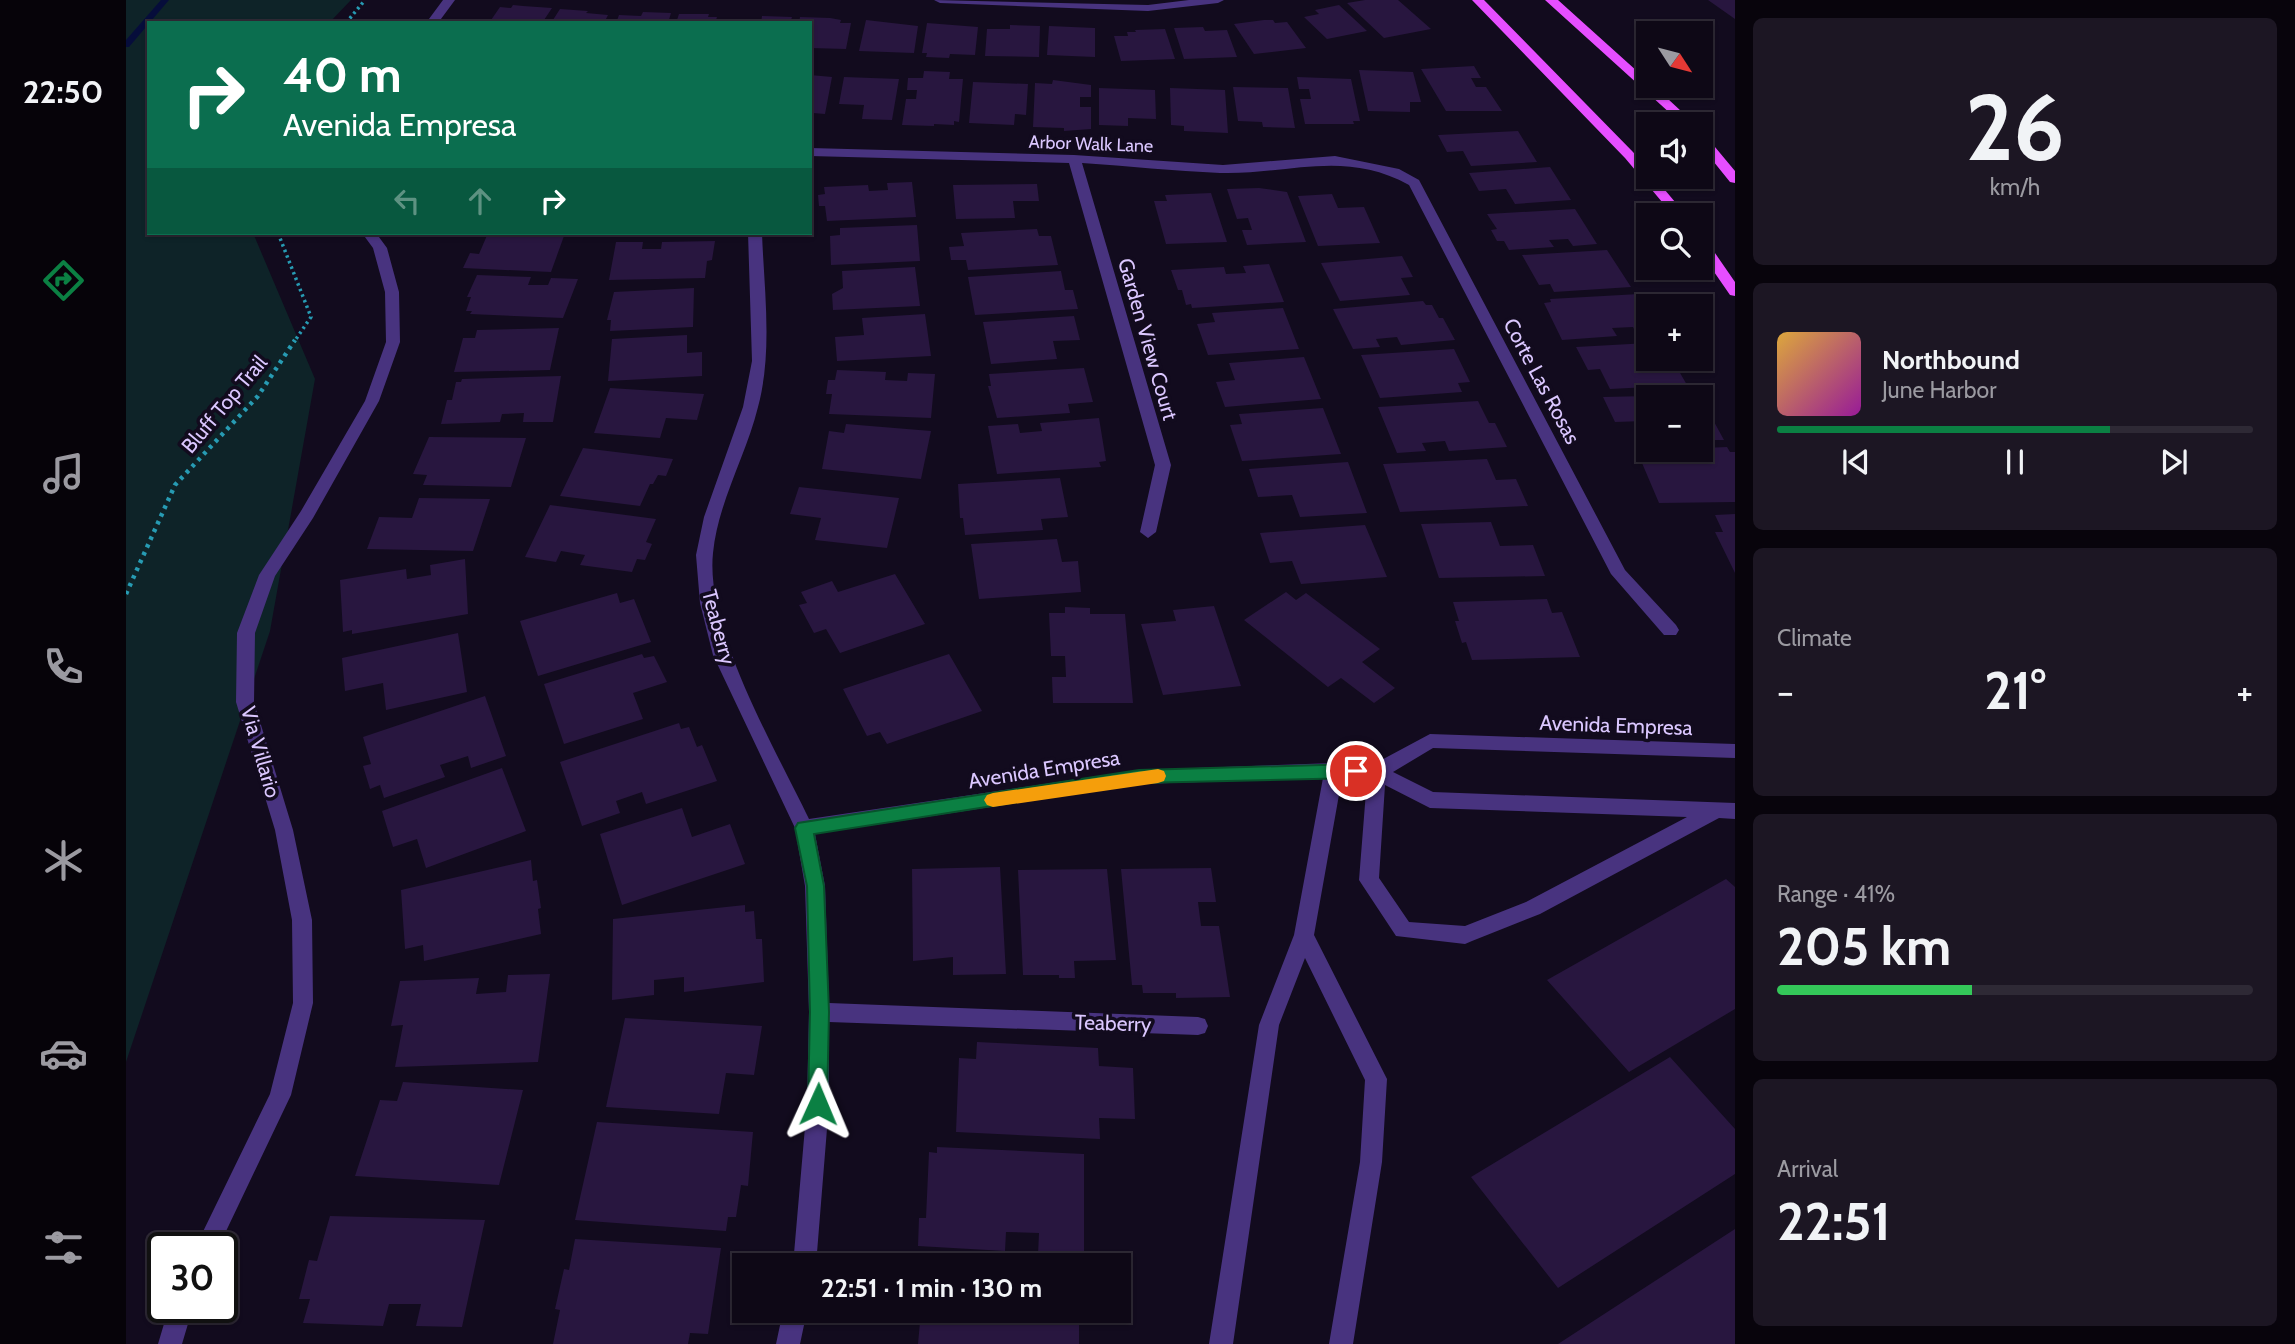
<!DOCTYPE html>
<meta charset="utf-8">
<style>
:root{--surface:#0e0816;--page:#1c1623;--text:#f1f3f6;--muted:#9b9aa1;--line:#2e2935;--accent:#0b8043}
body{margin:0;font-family:Cabin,sans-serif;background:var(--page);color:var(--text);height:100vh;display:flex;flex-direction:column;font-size:26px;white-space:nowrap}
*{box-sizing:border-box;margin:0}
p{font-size:23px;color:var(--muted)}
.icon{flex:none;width:38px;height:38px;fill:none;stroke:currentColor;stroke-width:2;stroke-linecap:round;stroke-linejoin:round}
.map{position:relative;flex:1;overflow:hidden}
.panel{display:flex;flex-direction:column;gap:18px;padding:18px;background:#08040c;width:560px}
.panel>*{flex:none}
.top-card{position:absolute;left:21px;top:21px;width:665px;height:214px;border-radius:0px;box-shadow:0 2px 5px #0004,0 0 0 2px var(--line);background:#0b6e4f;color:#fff;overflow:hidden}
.needle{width:46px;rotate:126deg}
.tools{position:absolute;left:1510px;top:21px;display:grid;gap:14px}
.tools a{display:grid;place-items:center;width:77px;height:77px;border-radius:0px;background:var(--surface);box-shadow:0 2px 5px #0004,0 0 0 2px var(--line);font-size:35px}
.speed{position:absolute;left:21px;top:1232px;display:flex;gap:14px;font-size:35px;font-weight:700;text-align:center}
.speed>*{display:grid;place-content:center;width:91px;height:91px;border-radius:50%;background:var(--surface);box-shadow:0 2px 5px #0004,0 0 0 2px var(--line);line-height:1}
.speed .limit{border:4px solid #111;border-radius:10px;background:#fff;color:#111}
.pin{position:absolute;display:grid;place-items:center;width:60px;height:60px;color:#fff;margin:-30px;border:4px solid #fff;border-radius:50%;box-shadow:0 2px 7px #0007}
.me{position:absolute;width:77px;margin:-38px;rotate:1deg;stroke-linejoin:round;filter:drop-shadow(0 0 5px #0008)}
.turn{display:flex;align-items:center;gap:24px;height:147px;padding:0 21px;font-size:32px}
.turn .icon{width:91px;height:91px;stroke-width:2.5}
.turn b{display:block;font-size:49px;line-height:60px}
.lanes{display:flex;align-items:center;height:66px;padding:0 21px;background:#0003;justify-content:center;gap:35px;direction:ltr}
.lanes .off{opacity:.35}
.big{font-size:52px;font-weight:700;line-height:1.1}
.panel .tile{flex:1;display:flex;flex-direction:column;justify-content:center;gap:10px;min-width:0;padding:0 24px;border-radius:10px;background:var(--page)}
.panel .dial{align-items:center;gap:0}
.dial b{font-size:91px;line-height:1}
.song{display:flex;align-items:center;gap:21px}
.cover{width:84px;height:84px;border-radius:10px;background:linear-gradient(135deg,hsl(40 70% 55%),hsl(300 70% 35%))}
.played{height:7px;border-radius:4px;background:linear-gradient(90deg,var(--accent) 70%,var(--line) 70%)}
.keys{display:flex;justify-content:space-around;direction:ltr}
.heat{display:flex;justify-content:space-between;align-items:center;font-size:38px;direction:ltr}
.charge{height:10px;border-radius:5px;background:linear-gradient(90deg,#34c759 41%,var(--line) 0)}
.trip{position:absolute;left:606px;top:1253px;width:399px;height:70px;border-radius:0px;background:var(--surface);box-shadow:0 2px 5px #0004,0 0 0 2px var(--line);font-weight:700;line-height:70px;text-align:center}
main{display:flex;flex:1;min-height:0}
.tab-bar{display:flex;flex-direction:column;width:126px;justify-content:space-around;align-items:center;background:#060309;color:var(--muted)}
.tab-bar .icon{width:49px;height:49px}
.tab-bar .active{color:var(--accent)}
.tab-bar b{font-size:32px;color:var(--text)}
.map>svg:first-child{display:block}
.green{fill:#0e2328}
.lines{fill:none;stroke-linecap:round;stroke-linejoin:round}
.stream{fill:#060d3b;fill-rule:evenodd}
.building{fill:#28163f}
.path-far1{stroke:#279bb3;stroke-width:3.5;stroke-dasharray:2.5 3.5;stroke-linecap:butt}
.path{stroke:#279bb3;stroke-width:4.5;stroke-dasharray:3.5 5;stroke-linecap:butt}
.minor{fill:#48337f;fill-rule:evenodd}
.major{fill:#e64eff;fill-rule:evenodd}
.route{fill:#0b8043;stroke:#07532c;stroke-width:2}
.slow{fill:#f59e0b}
.labels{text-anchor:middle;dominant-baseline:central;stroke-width:7;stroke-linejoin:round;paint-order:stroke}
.far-street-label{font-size:18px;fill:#dbc7ff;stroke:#120b1e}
.street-label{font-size:21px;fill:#dbc7ff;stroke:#120b1e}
</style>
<main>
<nav class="tab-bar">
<b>22:50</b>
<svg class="icon active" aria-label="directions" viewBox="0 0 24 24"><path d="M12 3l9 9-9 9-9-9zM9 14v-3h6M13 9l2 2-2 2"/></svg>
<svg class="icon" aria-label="music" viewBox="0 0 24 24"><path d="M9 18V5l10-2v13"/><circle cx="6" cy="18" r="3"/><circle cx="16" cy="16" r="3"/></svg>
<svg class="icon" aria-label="phone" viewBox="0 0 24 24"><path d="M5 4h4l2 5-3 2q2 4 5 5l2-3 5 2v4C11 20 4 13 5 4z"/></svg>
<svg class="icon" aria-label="climate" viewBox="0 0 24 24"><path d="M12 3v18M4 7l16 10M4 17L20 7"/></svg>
<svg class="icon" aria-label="car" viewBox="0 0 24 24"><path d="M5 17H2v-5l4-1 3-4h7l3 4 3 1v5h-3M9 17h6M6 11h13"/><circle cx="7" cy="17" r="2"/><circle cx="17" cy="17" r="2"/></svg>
<svg class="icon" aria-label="filters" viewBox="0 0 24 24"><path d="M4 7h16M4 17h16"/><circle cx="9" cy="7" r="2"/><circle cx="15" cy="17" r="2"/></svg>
</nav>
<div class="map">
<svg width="1609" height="1344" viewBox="0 0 1609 1344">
<rect width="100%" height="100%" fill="#120b1e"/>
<path class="green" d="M0,0h225l-22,23h-180v210h104l62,146 -45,252 -144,431z"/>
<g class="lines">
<path class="stream" d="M35,0h8l-40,47h-3v-7z"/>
</g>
<path class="building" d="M1239,0h33l33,29 -47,9 -37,-35z
M1582,0h27v19z
M387,5l10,1 29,2 -10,15h-53l11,-16 11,1z
M1213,5l28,26 -40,8 -23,-22 15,-3 -4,-4z
M434,9l28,2 -2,2 22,2 -4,8h-53z
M517,12l28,1 -3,10h-52l3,-8 22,1z
M553,14h30l-1,3h9l-2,6h-39z
M636,16l30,1 -2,6h-29z
M674,17l30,1 11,2 -1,3h11l-5,26 -36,-1v-25h-11z
M740,20l52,6 -4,27 -55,-2z
M1138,20h9l2,3 12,-1 19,26 -52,6 -20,-30z
M801,23l51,4 -3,28 -25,-1 -1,4 -23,-1 1,-4h-5z
M884,25l30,1 -1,31 -54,-1 2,-27h23z
M923,26l46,2v29l-48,-2z
M1077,27l2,4 22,-1 10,27 -53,2 -10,-31z
M1039,29l10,30 -54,2 -7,-25h14l-1,-4h9l-1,-2z
M1348,66l7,12h-10l5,9h10l16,24h-56l-25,-42z
M1233,70l54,2 8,30h-11v10l-42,-1z
M798,71l26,1 -1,7h14l-4,43 -5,-1v4l-20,-1v2l-32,-1 4,-26h10l1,-9h-10l1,-12h15z
M684,75l22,2 -7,37 -12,-1 -1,7z
M718,77l55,2 -7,41 -30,-1 2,-14 -25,-1z
M1171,77l54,2 9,42h-7l1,3h-49l-5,-25h11l-2,-10h-10z
M927,80l38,5v12h-11v10h11v22l-27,2v-3l-31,-1 2,-44 17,1z
M847,82l55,2 -2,31 -11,-1 -1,11 -45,-2z
M1107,87l55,1 7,40 -32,-1 -1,-5 -24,-1z
M973,88l56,2 1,29 -28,-1v8l-29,-1z
M1044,88l55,2 3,43 -44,-2v-5l-13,-1z
M1392,131l19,31 -66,4 -8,-15 -16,1 -9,-17z
M1424,167l21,33 -56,4 -9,-15 -27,2 -10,-18z
M786,182l4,35 -89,4 -2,-15h-6l-1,-11 7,-1 -1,-7 44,-2 1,6 19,-1 -1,-7z
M911,184l2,17h-26l2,17 -59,1 -3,-34z
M1133,188l28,4 19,50 -59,3 -5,-15h10l-4,-12 -11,1 -10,-30z
M1085,193l16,49 -61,2 -12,-43h13l-2,-6z
M1206,194l6,14 26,-1 16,36 -62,3 -20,-50z
M1449,209l22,35 -24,2 -5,-7 -19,1 5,7 -45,3 -5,-9h-7l-6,-11 6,-1 -10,-15z
M791,225l3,36 -89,4 -1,-29 10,-1v-7z
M911,229l2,7h12l7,29 -90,5 -2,-10h-15l-2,-13 15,-1 -3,-13z
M362,233l76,3 -13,36 -88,-4 7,-15 9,1z
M589,241l-3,19 -5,1 -2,17 -96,2 7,-38h27l-1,7h19l1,-7z
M1481,250l24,37 -77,5 -4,-8 -11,1 -17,-30z
M1276,256l11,21 -12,1 9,17 -70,6 -19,-38z
M1143,264l15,38 -92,6 -1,-4 -5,1 -4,-15h-4l-7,-20 53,-3 2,7 20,-1 -3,-7z
M789,267l5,39 -87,4 -1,-16 11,-6 -1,-17z
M935,271l4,19h8l5,19 -103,6 -7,-38z
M351,275l54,2 -3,8h20l3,-7 27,1 -15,39 -93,-4 2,-3h-6l5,-14h-4z
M568,288l-1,39 -83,4 1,-11h-4l7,-28z
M1513,294l9,15v25l-11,1 -4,-8 -21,1 5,8 -55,4 -18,-37 7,-1 -1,-3z
M1297,301l3,4h6l7,13h4l12,22 -54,5 -4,-8 -21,2 4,8 -27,2 -20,-40z
M1157,308l16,41 -91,6 -11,-31 18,-2 -3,-9z
M799,314l6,42 -94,5 -2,-24 29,-2 -2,-17z
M948,316l6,24 -27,1 4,18 -66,5 -8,-42z
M433,328l-9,42 -96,2 9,-34h12l2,-8z
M561,335v18l15,-1v24l-94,5 4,-42z
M1522,343v16h24l15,26 -77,4 -10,-20 -12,1 -12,-23z
M1328,349l16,33 -12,1 4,9 -82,6 -19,-43z
M1178,357l17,42 -96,8 -9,-25 19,-2 -6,-17z
M958,368l9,34 -25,2 2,9 -73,5 -9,-32h3l-2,-12z
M711,370l49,2 -1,8 22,1 1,-8 27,1 -4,44 -102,-4 3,-20h-6l2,-14h7z
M435,376l-8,46h-30l1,-9 -22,1 -2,8 -59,2 6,-24h5l4,-18h5l1,-3z
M484,388l94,6 -7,26 -31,-2 -6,20 -66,-5z
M1522,396v32l-3,-7 -30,1 -12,-25z
M1575,398l23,42h-23z
M1352,401l11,22h6l12,24 -58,4 -4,-10 -23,2 4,8 -29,2 -19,-46z
M1197,408l18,46 -99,7 -12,-36 12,-1 -3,-10z
M973,418l7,43 -7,1 2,5 -104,7 -9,-48 30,-2 2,9 22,-2 -2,-8z
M720,424l85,7 -10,48 -99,-10 7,-38 15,2z
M303,437l97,1 -15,49 -88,-2 4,-10 -14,-1z
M1601,447l3,5h5v50l-76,1 -17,-40h12l-5,-9 58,-1 -3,-5z
M457,448l90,11 -7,17 -8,-1 -5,9h-3l-10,22 -80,-10z
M1361,459l9,21 20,-1 12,27 -128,6 -17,-48z
M1222,462l19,51 -67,4 -8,-22 -34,2 -9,-28z
M934,478l8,39 -27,2 2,11 -78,5 -2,-17h-3l-2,-34z
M673,487l100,11 -12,50 -72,-8 6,-22 -31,-4z
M293,498l71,1 -17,52 -106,-2 12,-32 33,1z
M424,505l106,14 -10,23 6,2 -7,16 -8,-1 -5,13 -52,-7 5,-10 -24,-4 -5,11 -31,-5z
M1609,514v59l-20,-41h8l-8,-17z
M1365,522l9,24 33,-1 12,31 -106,2 -18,-54z
M1239,525l22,52 -86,7 -9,-23 -22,2 -10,-30z
M931,539l5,23 16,-1 3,31 -102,7 -8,-55z
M339,559l3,55 -116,20v-4l-9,2 -3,-52 66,-11 1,10 24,-4 -1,-10z
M769,574l30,50 -85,29 -14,-24 -12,4 -15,-28 8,-2 -6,-11 31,-11 6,11z
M1160,592l10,8 10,-7 74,56 -18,13 33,26 -21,15 -33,-25 -13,9 -84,-67z
M491,593l3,10 14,-4 17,43 -113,34 -18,-55z
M1421,599l5,14 10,-1 18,45 -108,3 -6,-18 -4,1 -7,-22h4l-6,-19z
M1088,606l27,80 -78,9 -22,-71 35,-3 -3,-11z
M939,607l25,1v6h35l8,89h-80l-1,-26h14l-1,-21h-14l-2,-43h16z
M332,633l9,59 -81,18 -3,-27 -38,8 -3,-33z
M516,654l2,4 10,-2 13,26 -34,11 10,26 -79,25 -20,-60z
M823,654l33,57 -95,33 -7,-12 -13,4 -24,-47z
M359,696l21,60 -35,12 -3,-12 -28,9 5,12 -61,21 -4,-13 -10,4 -7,-23 8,-2 -8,-27z
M553,723l2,6 8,-2 8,20 5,-2 15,36 -71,23 -4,-12 -26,9 4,12 -38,13 -22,-64z
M376,768l24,63 -100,37 -9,-29 -24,8 -11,-36z
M556,808l10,29 38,-13 15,40 -123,41 -22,-71z
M405,860l2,21 4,-1 4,28 -3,1 3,25 -117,27 -1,-16 -18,4 -4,-59z
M874,867l6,107 -53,1v-18l-40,4 -1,-92z
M1085,868l5,34h-18l3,24h18l11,71 -54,1v-5h-33l-1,-8h-10l-11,-116z
M981,869l9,91 -42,1 1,17h-16v-3h-36l-5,-105z
M1600,879l9,8v122l-106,63 -82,-92z
M619,905v7l9,-1 2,28h6l2,43 -80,10v-15l-30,3v15l-42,5 1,-81z
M424,974l-12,88 -143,5 8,-42 -12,1 9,-45 79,-3 -3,16 30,-2 2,-17z
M499,1018l137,8 -8,49 -28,-2 -7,41 -113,-7z
M851,1042l121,6 1,18 34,2 2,51 -36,-1 1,21 -144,-7 3,-74 17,1z
M1544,1057l65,72v45l-177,114 -87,-111z
M277,1082l120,8 -24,95 -144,-9 25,-76 17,1z
M471,1122l156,10 -5,54 -7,-1 -5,32h-8l-2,14 -151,-11z
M811,1147l147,7v103l-46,-2 1,-22 -33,-1 -1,19 -87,-5 1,-28h7l3,-66 8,1z
M204,1216l155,4 -23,107 -46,-1 5,-22h-32l-6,22 -80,-3 7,-24h-11l10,-39 8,1z
M1609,1229v115h-177z
M449,1239l146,9 -13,86 -18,-1 -2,11h-135l7,-34 -5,-1 9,-40 5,1z
M795,1311h158v33h-161z"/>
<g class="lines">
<path class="path-far1" d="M220,23l19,-23
M152,233l33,84 -17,25"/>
<path class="path" d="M0,594l49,-109 83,-89 37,-56"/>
<path class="minor" d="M317,0h12l-17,23h-12z
M808,0l214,5 41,-5h35l-6,3 -70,8 -208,-8z
M684,148l264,7 149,10 112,-9 64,13 20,11 206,390 51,55 3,5 -3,5h-12l-53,-61 -202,-389c-65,-36 -121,-10 -189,-12 -46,-2 -92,-7 -138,-10l89,302 -15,67 -8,6 -8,-6 15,-67 -86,-302 -259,-7z
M236,233h14l11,15 12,44 1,50 -21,59 -66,117 -38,58 -20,57 -1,69 39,128 19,90 1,83 -22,92 -73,153h-23l75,-154 23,-91 -1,-83 -17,-90 -39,-128 1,-69 22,-58 42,-64 64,-110 21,-59 -1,-50 -12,-44z
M622,233h14c2,57 11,118 -4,174 -12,49 -40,95 -45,146 -8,77 63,197 96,266l330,-49 195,-7 40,1 56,-30 305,10v14l-302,-10 -40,24 40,20 302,11v16l-16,-1 -179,96 -68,27 -7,3 -69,-8 -37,-56 8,-101 -25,-1 -28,157 73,144 -5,83 -29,182h-24l31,-182 5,-82 -60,-122 -26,67 -46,319h-24l50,-319 35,-90 29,-157 -184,6 -324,50 10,52 4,117 369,14 7,2 3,7 -3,7 -7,2 -369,-13v82l-13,161h-23l14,-161 2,-92 -4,-126 -10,-58 -82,-173 -13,-52 -4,-48 8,-38 39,-110 9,-46zM1259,785l45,23 257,9 -161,85 -61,24 -56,-4 -30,-44z
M43,1307h24l-11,37h-24z
M657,1311h24l-7,33h-24z"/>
<path class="major" d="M1346,0h12l149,152 15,18v7h6l32,38h-13l-48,-57z
M1419,0h13l90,81v5h6l41,38h-13z
M1575,134l4,1 30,36v12l-5,-1 -29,-36z
M1575,239l5,1 29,42v14l-5,-1 -29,-42z"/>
</g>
<path class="route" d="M1230,764l6,2 2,5 -2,5 -6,2 -217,5 -325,51 10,52 5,126 -2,92 -2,7 -7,3 -7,-3 -3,-7 2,-92 -3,-126 -12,-58 3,-5 341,-53z"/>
<path class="slow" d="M1032,769l6,2 2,5 -2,5 -6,2 -165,24 -6,-2 -3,-5 3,-5 6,-2z"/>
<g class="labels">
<g class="far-street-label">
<text transform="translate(965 144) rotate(2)">Arbor Walk Lane</text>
</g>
<g class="street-label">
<text transform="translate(1022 339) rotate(74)">Garden View Court</text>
<text transform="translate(1416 381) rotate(62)">Corte Las Rosas</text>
<text transform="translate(98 404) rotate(-50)">Bluff Top Trail</text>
<text transform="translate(593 627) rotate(75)">Teaberry</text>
<text transform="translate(1490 725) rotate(2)">Avenida Empresa</text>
<text transform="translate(135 752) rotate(74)">Via Villario</text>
<text transform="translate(918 769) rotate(-9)">Avenida Empresa</text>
<text transform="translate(987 1023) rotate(2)">Teaberry</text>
</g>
</g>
</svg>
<div class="tools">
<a><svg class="needle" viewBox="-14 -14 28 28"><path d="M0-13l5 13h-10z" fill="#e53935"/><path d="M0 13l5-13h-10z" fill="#9b9aa1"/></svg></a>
<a><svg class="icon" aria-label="sound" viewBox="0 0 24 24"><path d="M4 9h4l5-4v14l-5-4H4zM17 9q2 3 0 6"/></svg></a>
<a><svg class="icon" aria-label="search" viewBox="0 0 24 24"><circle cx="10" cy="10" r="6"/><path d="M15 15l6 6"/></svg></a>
<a>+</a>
<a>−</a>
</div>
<div class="speed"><div class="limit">30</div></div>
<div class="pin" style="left:1230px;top:771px;background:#d93025"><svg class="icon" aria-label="arrive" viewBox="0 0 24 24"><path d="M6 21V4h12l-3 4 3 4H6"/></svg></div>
<svg class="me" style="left:692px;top:1104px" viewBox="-20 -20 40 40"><path d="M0-17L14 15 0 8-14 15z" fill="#0b8043" stroke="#fff" stroke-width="4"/></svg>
<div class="trip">22:51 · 1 min · 130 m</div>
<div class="top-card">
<div class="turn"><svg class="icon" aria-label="right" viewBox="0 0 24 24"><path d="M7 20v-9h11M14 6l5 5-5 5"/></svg><div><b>40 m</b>Avenida Empresa</div></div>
<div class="lanes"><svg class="icon off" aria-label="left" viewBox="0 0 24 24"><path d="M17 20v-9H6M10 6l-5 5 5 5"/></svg><svg class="icon off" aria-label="ahead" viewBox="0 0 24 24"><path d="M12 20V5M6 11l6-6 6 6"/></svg><svg class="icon" aria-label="right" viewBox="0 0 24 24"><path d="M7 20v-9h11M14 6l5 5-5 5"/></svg></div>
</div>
</div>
<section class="panel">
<div class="tile dial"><b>26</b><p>km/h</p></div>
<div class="tile">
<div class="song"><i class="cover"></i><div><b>Northbound</b><p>June Harbor</p></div></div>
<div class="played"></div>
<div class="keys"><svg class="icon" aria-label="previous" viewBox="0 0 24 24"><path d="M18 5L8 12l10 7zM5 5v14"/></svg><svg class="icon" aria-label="pause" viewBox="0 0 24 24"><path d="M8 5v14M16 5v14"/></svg><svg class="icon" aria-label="next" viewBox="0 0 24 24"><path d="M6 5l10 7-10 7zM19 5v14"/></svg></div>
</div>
<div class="tile"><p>Climate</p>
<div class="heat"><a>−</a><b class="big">21°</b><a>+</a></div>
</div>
<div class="tile"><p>Range · 41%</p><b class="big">205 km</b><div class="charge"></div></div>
<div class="tile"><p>Arrival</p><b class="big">22:51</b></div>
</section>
</main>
